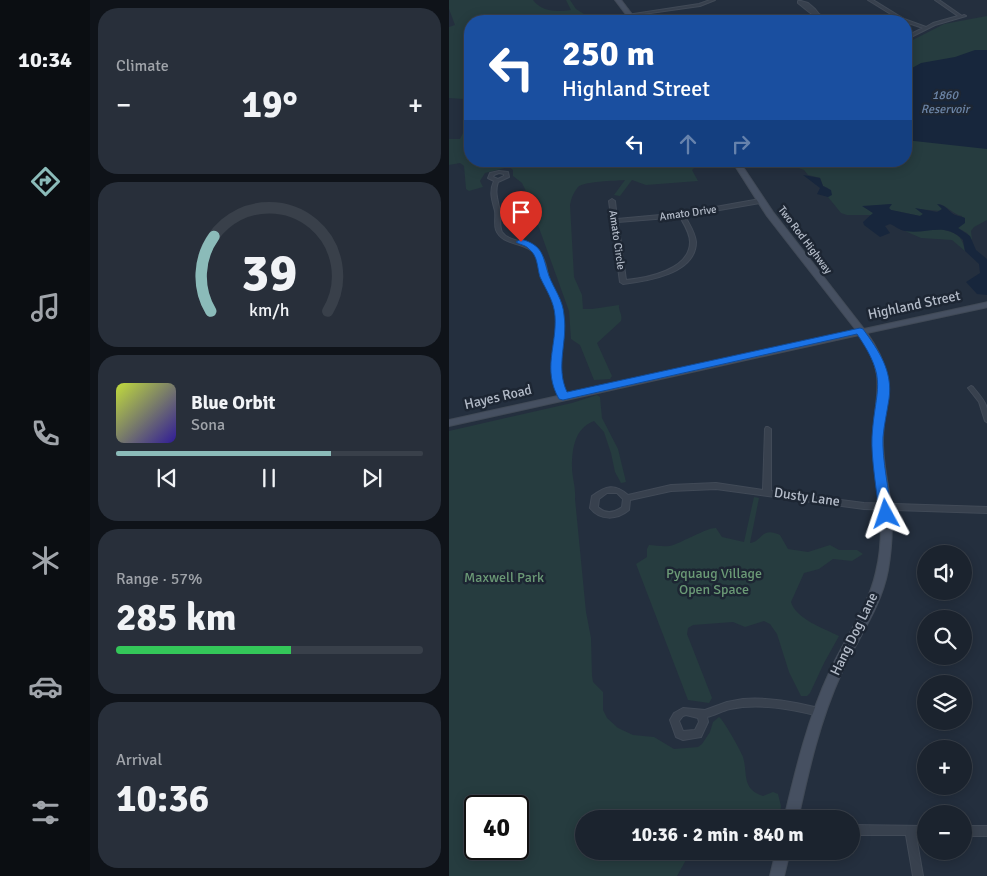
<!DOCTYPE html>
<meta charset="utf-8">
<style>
:root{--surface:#1b232e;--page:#282f3a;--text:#f1f3f6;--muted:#a0a4aa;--line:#39404a;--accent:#8bbbb9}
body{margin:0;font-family:Signika,sans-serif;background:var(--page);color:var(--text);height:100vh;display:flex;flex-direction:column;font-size:19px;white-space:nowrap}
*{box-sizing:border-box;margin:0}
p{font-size:16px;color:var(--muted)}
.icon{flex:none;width:28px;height:28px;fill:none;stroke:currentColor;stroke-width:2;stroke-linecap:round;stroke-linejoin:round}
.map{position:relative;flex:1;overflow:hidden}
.panel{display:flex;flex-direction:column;gap:8px;padding:8px;background:#0f1319;width:359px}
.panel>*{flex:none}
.guide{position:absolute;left:15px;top:15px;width:448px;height:152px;border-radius:20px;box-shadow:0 2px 12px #0003,0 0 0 1px var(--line);background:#1a4fa0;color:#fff;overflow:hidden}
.fabs{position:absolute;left:468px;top:545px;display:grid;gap:10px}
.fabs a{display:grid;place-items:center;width:55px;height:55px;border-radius:50%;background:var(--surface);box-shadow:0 2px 12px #0003,0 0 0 1px var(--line);font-size:25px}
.speed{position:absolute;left:15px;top:795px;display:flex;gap:10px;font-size:25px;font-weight:700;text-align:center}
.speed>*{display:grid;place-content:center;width:65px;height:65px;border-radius:50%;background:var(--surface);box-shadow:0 2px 12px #0003,0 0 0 1px var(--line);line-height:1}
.speed .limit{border:2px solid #111;border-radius:8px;background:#fff;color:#111}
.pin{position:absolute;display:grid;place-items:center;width:42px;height:42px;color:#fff;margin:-51px -21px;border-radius:50% 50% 50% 0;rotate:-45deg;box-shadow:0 0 5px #0007}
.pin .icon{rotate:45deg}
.me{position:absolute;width:55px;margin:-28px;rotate:355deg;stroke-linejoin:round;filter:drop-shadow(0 0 4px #0008)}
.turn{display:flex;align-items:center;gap:18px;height:105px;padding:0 15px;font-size:22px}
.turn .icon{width:65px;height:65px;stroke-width:2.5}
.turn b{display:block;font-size:35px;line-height:42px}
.lanes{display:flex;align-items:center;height:48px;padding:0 15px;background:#0003;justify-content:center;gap:25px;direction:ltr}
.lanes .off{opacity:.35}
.big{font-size:38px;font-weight:700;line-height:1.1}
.panel .card{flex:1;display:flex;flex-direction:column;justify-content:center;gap:8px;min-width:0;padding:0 18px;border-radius:20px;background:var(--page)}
.panel .dial{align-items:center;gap:0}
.dial svg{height:130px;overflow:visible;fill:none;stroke:var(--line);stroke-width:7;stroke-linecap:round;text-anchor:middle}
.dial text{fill:var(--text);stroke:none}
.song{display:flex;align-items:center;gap:15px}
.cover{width:60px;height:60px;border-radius:8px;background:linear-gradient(135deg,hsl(70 70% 55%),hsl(250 70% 35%))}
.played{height:5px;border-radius:2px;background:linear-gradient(90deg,var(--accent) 70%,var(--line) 70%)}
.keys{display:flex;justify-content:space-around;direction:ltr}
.heat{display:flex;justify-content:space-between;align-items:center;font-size:28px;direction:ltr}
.charge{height:8px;border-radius:4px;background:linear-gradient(90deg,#34c759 57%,var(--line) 0)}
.trip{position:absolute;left:126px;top:810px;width:285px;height:50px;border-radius:25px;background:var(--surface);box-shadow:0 2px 12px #0003,0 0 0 1px var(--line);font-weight:700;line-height:50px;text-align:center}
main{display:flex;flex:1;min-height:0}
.menu{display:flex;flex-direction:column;width:90px;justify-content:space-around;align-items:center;background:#0b0e12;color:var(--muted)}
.menu .icon{width:35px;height:35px}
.menu .current{color:var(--accent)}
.menu b{font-size:22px;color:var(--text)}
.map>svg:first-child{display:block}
.green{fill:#263c3f;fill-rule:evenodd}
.water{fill:#17263c}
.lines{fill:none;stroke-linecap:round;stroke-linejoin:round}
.street-casing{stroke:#414a57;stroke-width:2}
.secondary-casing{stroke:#414a57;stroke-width:2}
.street{fill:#38414e;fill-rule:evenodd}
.secondary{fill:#465061;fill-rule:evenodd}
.route{fill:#1a73e8;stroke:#114b97}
.labels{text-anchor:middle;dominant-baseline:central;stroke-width:5;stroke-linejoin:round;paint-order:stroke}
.far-street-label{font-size:11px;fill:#b4bcc9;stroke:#1d2633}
.far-water-label{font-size:12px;font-style:italic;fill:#6d86a8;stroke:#1d2633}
.street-label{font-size:14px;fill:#b4bcc9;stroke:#1d2633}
.park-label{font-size:14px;fill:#6b9a76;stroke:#1d2633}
</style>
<main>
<nav class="menu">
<b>10:34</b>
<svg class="icon current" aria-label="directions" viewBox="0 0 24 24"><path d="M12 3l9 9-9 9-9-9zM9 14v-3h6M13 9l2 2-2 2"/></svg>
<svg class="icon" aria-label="music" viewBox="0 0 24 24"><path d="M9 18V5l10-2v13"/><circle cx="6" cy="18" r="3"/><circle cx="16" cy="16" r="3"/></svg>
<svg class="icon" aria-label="phone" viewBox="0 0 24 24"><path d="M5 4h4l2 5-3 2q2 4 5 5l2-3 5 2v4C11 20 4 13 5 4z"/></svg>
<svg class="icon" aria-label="climate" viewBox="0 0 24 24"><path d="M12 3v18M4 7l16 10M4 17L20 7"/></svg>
<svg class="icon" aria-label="car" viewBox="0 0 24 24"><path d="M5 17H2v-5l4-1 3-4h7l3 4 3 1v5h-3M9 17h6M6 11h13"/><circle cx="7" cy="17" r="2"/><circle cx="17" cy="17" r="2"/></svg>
<svg class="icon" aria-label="filters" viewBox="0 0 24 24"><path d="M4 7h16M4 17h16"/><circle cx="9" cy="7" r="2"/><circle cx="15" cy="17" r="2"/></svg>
</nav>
<section class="panel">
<div class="card"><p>Climate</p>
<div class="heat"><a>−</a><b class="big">19°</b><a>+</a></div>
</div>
<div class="card dial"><svg viewBox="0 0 100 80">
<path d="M14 69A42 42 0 1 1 86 69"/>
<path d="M14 69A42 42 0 0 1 16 23" stroke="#8bbbb9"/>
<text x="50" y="56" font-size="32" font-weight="700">39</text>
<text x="50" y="72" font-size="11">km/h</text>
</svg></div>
<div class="card">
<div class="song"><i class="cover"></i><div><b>Blue Orbit</b><p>Sona</p></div></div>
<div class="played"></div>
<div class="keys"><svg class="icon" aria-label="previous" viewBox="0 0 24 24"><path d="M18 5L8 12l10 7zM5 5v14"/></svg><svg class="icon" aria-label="pause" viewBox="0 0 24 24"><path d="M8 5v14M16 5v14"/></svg><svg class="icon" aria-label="next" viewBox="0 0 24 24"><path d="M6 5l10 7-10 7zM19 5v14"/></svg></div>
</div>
<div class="card"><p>Range · 57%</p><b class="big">285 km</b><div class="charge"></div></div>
<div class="card"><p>Arrival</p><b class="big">10:36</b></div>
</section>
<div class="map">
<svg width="539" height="876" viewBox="0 0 539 876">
<rect width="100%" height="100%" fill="#242f3e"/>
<path class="green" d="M0,0h84c9,12 24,12 38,10l-5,-10h4l6,9 19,12h-125v140h256l1,2 -33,5 -2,2 6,11 -52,4 -14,-5 -12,16 -6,-1 11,-15c-10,1 -41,1 -47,7 -5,6 -7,12 -8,18l4,72 8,18 1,14h9l27,-4c-1,6 4,9 2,16l-24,22 15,33 -2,3 -16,1 -14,-35 -9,-6 -2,-28 -44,-122 -3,-6 -9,-7v-6l-4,-3 -24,6 -5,8 3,6 -14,4 -3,-2 -2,-23 -4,-3 -11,2v-26h11l3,-6v-34l-14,-1v-71l6,-2 -6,-16z
M538,16v204l-13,7 -3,4 1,9 -5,-7 -9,-5 4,-3v-9c-10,-2 -14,-10 -23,-12l3,5 -1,2 -24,-2 6,5 -3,2 -29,-6 -2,-2 2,-4 -27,3 9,6v2h-26l-6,-2 -13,-16 2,-1 -2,-8 -5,-2 -3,-8 -12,-3 -4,-5 -8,-3 -2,-6h111v-117l39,-20z
M492,229c15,4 21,6 24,22l-13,-11 -31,-2 -16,-7z
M148,395l3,2 2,21 16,31 8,33 -5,1 -6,-11 -4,-19 -7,-21 -10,-11c-19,7 -22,27 -22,46 0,11 4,20 3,32l11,113 5,26 1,38 1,6 10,10v18l4,8 11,10 15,7 21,2 20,12 24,-2 4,-3 8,-12 3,-10 6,-5c4,2 22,34 24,40 5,16 -2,32 20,39l10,-4 5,2 3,12 -2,13h-195v32h107l-14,25h-228v-445l123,-28zM26,806h43v43h-43z
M305,497l5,1 -9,45c12,-1 11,-17 30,-8l8,14 20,3 22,-7 9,5h18l6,4 -11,7 -19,-2 -14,10 -15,4 -13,29c5,17 32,26 48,34l-15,27 -14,30 -3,3h-6l-12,-24 -12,-38 -7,-10 -6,-3 -19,6 -12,-5 -40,3 -5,3 -1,6 25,64 -3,5 -21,-3 -52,-136 11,-7v-8l2,-4c8,0 16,3 24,0 9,-3 36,-18 43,-17l6,9 22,5z"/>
<path class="water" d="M526,50h12v99l-82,-9v-68l16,-9 34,-6z
M354,175l17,3 3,8 8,4 1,5 -4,2 -11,-3 3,-6z
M443,204l-3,4 2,2 29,6 3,-2 -8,-6 22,4 5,-3 -5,-5c8,1 9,4 15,9 3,3 9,3 13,5v5l-7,5 12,8 6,14 11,9v36l-10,-1 -11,-12 14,-9 -1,-9 -14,-13 -2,-11c-18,-19 -37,-5 -58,-9 -6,-1 -10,-5 -15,-7l-5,2 5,7 -10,4 -16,-12 -1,-3 10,-9 -11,-7z"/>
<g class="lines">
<g class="street-casing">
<path id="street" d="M261,0h5l-15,6 -71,10 -2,-1 72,-11z
M419,0h5l31,19 22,8 7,-4 25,-7 -23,-16h4l23,16 2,-1 2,1 -31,9 -30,15v-3l18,-9 -21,-7z
M349,1h3l7,2 7,6 4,5 12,7c-12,1 -24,-11 -33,-18z
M50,171l9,1 1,5 -11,5c-4,12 1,20 2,31 1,6 -1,13 2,19 9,13 31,5 41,26 4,7 4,15 6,22 5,13 14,25 14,40 0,16 -4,31 -4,46 0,11 3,20 7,30l-1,2h-2l-3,-2c-4,-10 -7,-19 -7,-30 0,-16 5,-32 4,-49 -1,-13 -8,-24 -13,-36 -2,-7 -3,-15 -6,-22 -8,-19 -35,-11 -42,-29 -2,-6 0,-13 -1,-19 -3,-11 -6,-19 -1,-30l-6,-3 2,-5zM50,173l5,1v2l-6,3 -5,-2 1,-2z
M163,199l3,2 2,18 65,-6 78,-14 3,2 -3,2 -75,13c4,8 10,16 11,26 0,32 -49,39 -73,42l-3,-2 -11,-81zM231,217c4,7 10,16 10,25 0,28 -43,36 -64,38l-8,-58z
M522,386l2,1c12,15 15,16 15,36l-3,-2 -6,-19 -11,-14z
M317,427h2l3,2v62l93,12 124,4v6l-124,-4 -148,-20 -45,2 -41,9 -1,10c-12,10 -29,11 -39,-2l2,-12c14,-10 22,-13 36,-1l43,-10 45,-2 47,7 2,-61zM158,493h10l6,6 -1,8c-8,6 -16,8 -24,0l1,-8z
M294,699c26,-2 50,3 76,9l3,1 1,3 -1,3 -3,1c-29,-7 -59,-13 -89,-7 -8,2 -15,6 -23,8l1,5 -7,15 -18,3 -7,-3 -6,-17 4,-7 9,-5 22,2 22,-8zM237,715l12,3 1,4 -4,8 -12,1 -4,-10 4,-5z
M402,825l74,1v10h-9l7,40h-10l-7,-41h-55z
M514,826h25v10h-25z"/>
</g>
<g class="secondary-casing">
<path id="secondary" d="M166,0h6l16,21h-6z
M283,161h7l34,51 91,117 124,-27v5l-121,26c32,45 16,61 16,109 0,19 4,38 7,56 3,24 2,49 -2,72 -7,38 -31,69 -47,104 -21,46 -32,95 -43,145h-14c12,-51 24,-101 46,-148 15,-33 38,-63 46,-99 6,-25 6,-51 3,-76 -2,-18 -6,-37 -6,-56 1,-44 16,-64 -14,-105l-410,91v-6l407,-90 -89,-114z
M327,851h14l-6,25h-14z"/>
</g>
<use href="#street" class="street"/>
<use href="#secondary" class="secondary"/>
</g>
<path class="route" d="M72,239c23,7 21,16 28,37 5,13 14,24 15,39 4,27 -9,51 3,77l293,-64 3,1c16,22 30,42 26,70 -2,13 -5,26 -6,38 -1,23 6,54 9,77l-2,3h-9l-2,-3c-2,-23 -8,-55 -7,-77 3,-50 17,-56 -15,-103l-294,66 -4,-1c-17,-30 -2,-53 -4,-83 -1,-15 -9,-26 -15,-39 -3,-10 -2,-21 -11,-28 -3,-4 -9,-4 -13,-7z"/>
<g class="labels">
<g class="far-street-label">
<text transform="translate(239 213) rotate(-8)">Amato Drive</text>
<text transform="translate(168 240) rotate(82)">Amato Circle</text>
<text transform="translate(356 240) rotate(53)">Two Rod Highway</text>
</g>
<g class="far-water-label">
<text x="496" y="95">1860<tspan x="496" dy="14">Reservoir</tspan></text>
</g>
<g class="street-label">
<text transform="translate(465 305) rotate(-12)">Highland Street</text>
<text transform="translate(49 397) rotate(-13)">Hayes Road</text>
<text transform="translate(358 497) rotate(8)">Dusty Lane</text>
<text transform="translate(405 634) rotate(-64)">Hang Dog Lane</text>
</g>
<g class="park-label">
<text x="265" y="573">Pyquaug Village<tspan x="265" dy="16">Open Space</tspan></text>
<text x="55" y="577">Maxwell Park</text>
</g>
</g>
</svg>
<div class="fabs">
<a><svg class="icon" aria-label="sound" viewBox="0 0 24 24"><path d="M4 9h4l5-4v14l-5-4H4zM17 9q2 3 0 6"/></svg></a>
<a><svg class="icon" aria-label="search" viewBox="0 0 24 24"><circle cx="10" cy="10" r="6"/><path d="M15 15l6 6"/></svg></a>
<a><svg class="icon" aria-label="layers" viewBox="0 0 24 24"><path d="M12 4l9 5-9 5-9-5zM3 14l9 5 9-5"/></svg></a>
<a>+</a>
<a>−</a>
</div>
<div class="speed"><div class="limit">40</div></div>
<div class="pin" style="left:72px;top:242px;background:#d93025"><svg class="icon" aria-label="arrive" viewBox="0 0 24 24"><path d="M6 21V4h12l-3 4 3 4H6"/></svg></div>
<svg class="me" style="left:437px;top:514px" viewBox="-20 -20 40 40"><path d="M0-17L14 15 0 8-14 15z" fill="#1a73e8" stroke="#fff" stroke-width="4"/></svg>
<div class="trip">10:36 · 2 min · 840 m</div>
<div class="guide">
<div class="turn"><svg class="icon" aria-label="left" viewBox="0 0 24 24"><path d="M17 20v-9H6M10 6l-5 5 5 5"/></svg><div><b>250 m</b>Highland Street</div></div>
<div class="lanes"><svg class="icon" aria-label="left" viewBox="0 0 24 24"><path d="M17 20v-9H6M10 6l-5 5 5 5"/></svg><svg class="icon off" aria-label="ahead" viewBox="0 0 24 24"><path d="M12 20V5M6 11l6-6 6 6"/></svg><svg class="icon off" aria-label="right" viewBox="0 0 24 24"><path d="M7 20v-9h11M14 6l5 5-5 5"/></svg></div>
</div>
</div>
</main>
